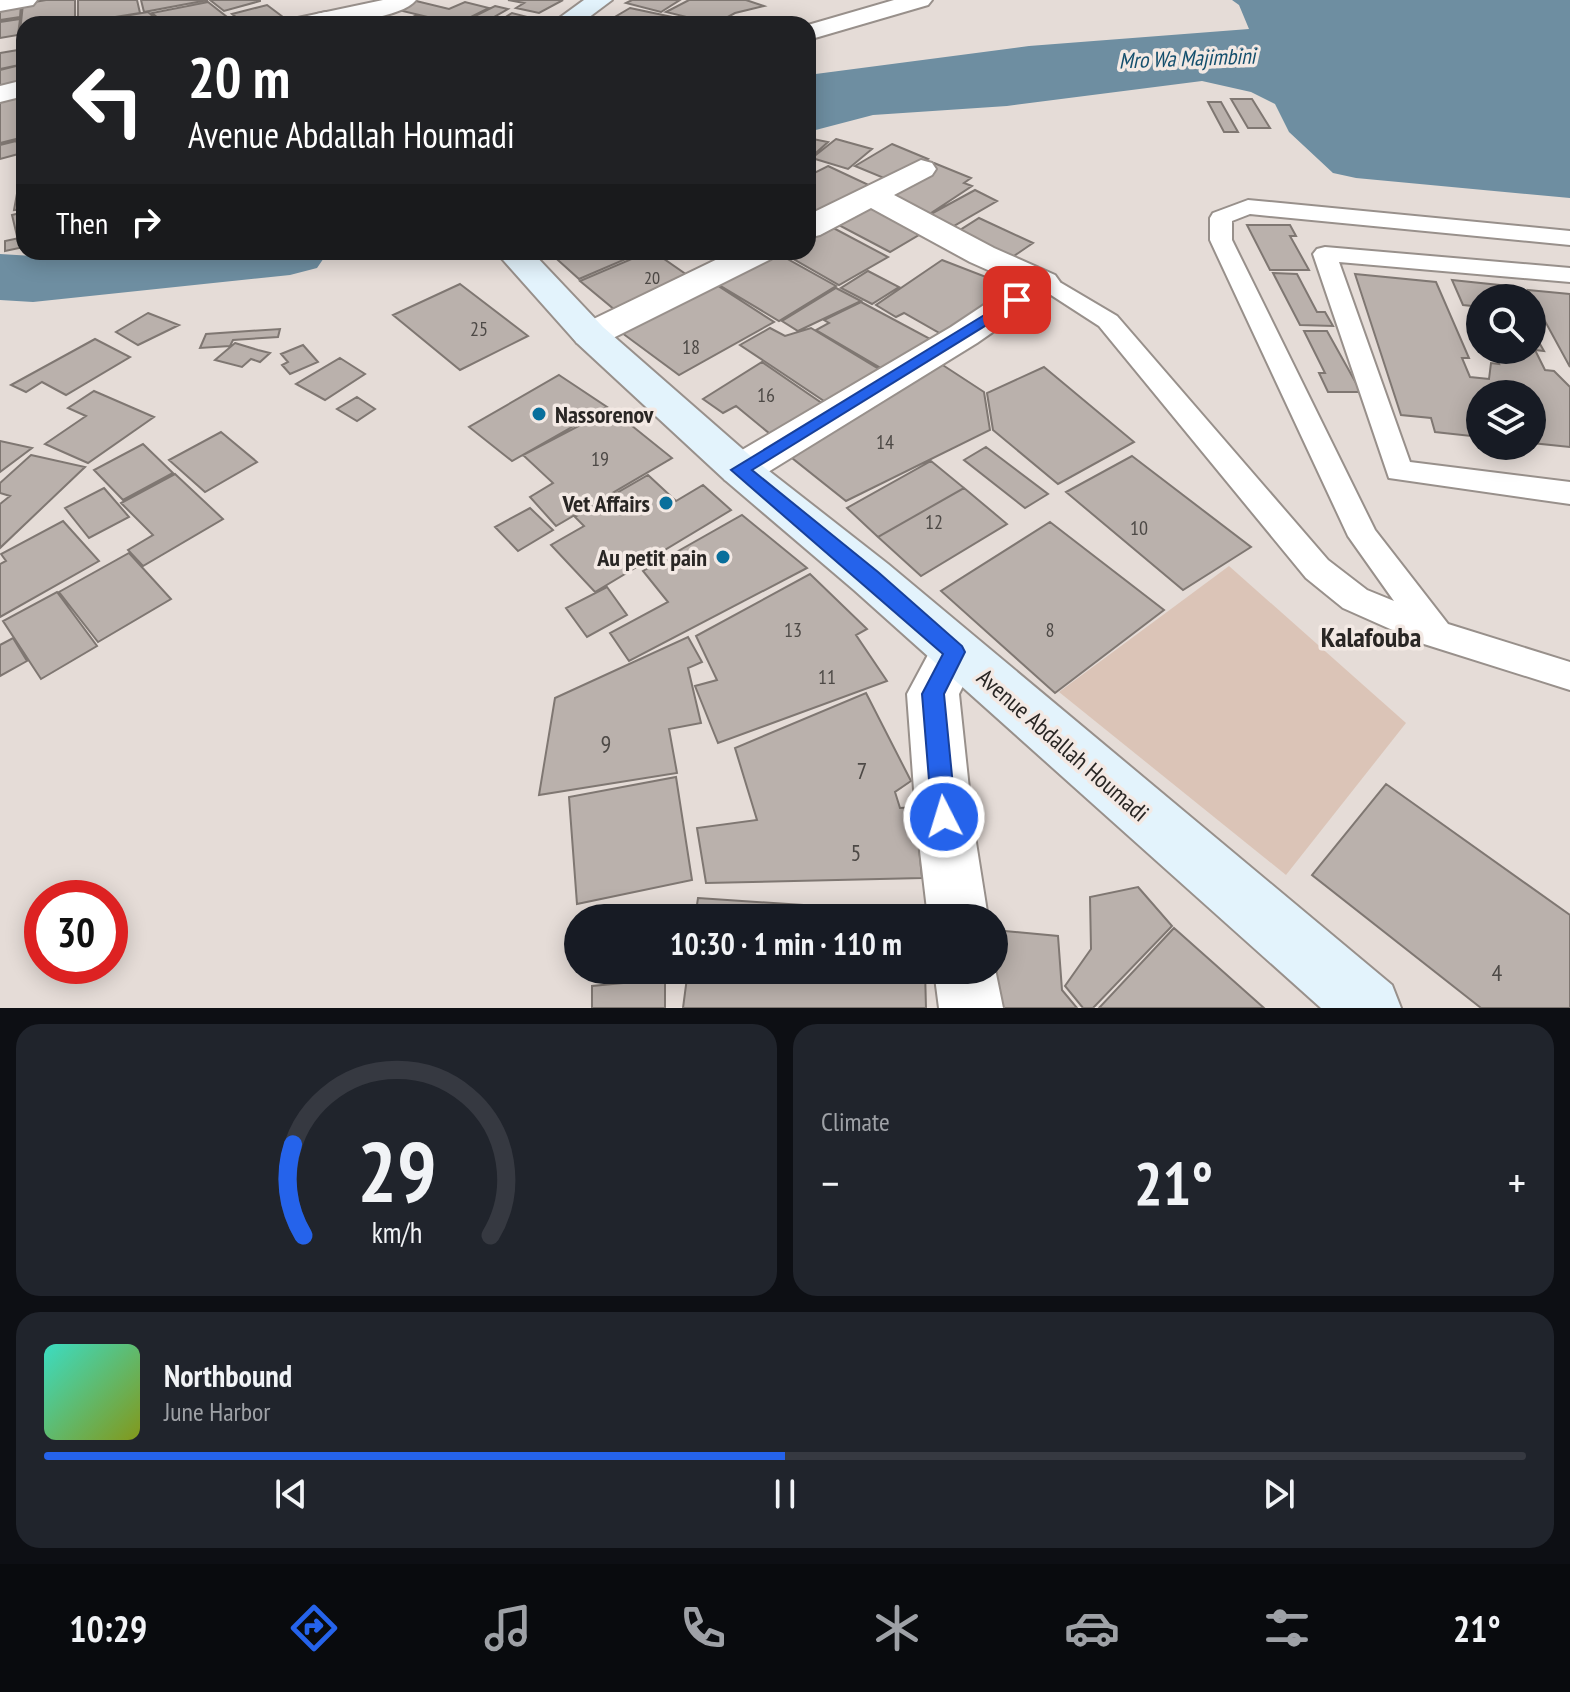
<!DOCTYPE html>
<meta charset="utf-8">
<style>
:root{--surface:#171b24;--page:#20242c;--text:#f1f3f6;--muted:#9ea1a6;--line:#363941;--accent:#2563eb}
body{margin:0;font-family:"PT Sans Narrow",sans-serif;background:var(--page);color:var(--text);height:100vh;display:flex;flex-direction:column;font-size:30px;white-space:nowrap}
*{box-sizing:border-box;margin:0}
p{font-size:26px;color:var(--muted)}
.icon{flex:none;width:44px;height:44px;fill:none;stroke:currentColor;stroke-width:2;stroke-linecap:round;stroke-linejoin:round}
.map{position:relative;height:1008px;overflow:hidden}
.details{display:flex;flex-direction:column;gap:16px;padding:16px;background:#0d0f14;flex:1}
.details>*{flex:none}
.guide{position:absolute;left:16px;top:16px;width:800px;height:244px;border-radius:24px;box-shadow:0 4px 20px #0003;background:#202124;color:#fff;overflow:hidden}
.tools{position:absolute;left:1466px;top:284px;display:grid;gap:16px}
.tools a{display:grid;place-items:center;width:80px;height:80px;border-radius:50%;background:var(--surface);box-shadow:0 4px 20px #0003;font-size:40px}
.speed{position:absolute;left:24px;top:880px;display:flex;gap:16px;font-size:40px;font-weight:700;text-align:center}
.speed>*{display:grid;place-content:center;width:104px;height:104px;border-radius:50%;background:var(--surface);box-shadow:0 4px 20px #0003;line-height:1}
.speed .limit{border:12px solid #d22;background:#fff;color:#111}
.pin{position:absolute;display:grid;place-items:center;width:68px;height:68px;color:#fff;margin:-34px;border-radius:16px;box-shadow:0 4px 12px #0006}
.me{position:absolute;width:88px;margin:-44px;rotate:355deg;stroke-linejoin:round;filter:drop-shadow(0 0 6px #0008)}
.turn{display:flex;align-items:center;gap:28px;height:168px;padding:0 40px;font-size:36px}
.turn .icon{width:104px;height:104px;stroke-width:2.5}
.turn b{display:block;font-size:56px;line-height:68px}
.then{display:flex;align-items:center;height:76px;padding:0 40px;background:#0003;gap:16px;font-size:30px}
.big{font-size:60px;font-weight:800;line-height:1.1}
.details .tile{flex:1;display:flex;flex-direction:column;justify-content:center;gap:12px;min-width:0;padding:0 28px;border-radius:24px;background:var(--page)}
.details .dial{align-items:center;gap:0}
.dial svg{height:208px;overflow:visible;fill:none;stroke:var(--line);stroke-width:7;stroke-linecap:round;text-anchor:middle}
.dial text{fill:var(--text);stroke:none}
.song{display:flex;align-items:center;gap:24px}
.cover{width:96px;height:96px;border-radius:12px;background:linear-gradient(135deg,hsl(170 70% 55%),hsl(70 70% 35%))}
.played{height:8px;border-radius:4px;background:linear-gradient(90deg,var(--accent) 50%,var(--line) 50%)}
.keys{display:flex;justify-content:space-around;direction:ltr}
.heat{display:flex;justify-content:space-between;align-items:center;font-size:44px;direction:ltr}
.details .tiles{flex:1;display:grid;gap:16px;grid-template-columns:1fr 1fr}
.tile:last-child{grid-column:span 2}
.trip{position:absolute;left:564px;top:904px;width:444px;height:80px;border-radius:40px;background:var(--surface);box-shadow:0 4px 20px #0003;font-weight:800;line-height:80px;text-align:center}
.dock{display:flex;height:128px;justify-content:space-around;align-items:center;background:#090b0e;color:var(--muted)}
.dock .icon{width:56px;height:56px}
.dock .active{color:var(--accent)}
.dock b{font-size:36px;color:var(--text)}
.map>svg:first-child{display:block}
.green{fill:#dbc4b7}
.water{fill:#6e8ea1}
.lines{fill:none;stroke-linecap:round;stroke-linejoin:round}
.river{fill:#6e8ea1;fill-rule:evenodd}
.building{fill:#bab1ac;stroke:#7f7772;stroke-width:2}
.service-casing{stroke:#98908b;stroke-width:4}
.minor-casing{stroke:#98908b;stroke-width:4}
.tertiary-casing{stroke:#98908b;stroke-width:4}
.secondary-casing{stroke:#98908b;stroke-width:4}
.service{fill:#fff;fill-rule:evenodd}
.minor{fill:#fff;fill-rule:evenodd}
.tertiary{fill:#fff;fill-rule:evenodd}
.secondary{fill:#e3f3fc;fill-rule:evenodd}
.route{fill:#2563eb;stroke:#184099;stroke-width:2}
.poi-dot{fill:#086f9c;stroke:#f3e9e4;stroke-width:3}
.labels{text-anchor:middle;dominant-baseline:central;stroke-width:7;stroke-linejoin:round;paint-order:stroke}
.far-number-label{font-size:18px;fill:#4d4946}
.number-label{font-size:20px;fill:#4d4946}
.far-water-label{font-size:22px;font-style:italic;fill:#144f6d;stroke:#f3e9e4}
.poi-label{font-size:24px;font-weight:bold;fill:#292624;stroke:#f3e9e4;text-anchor:end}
.near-number-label{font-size:24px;fill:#4d4946}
.street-label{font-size:24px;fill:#292624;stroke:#f3e9e4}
.quarter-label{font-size:28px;font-weight:bold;fill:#292624;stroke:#f3e9e4}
</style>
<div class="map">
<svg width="1570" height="1008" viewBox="0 0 1570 1008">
<rect width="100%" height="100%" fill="#e5dcd7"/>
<path class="green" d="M1229,566l177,157 -120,152 -227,-183z"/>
<path class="water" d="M1232,0h338v198l-214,-20 -23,-5 -44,-41 -14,-28 -24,-12 -49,-11 -195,25 -134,9 -65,17v-57l221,-29 220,-17 -10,-24z"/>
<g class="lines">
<path class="river" d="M69,252h259l-11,16 -27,7 -257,27 -33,-2v-46l33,2z"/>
</g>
<path class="building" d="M46,0h29v24h-51v8h-4l3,-28z
M78,0h59l3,13 -62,10z
M141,0h67l-64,12z
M210,0h50v1l-36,10z
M412,0l37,9 16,-7 24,6 -32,16 -63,-15z
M508,0h55l-24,13 -23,-5 8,-5z
M632,0h48l-19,12 -35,-9z
M689,0h57l18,6 -29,7 -20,11 -49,-12z
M208,2l28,22h-71l-13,-11z
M21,5l-1,12 -20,3v-11z
M267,5l20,15 -15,4h-27l-13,-10z
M495,6l13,3 -12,7 8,2 8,-5 31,8 -5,3h-79z
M630,8l61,13 9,3h-97z
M148,12l14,12 -72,-2 52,-9z
M372,14l16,10 -44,-2z
M417,15l14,4 -10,5h-24z
M20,19l-2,16 -18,3v-16z
M24,49v15l-24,5v-16z
M24,64v22l-24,6v-22z
M24,93v44l-24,6v-43z
M1231,99h21l18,29h-22z
M1208,102h13l17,30h-14z
M808,138l20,4 -20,18z
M836,139l36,10 -24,20 -36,-11z
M16,141l6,12 -22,6v-14z
M892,144l36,15 -37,22 -36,-15z
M934,163l37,15 -7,5 8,3 -44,29 -46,-20z
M828,166l45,21 -58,31 -7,-3v-39z
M24,187v22l-10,1 4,-22z
M975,190l22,11 -45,26 -23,-12z
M871,199l58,30 -39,23 -59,-31z
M24,212v22l-7,2 -5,-21z
M979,218l54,25 -22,15 -54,-26z
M824,223l64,34 -49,28 -58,-33h27v-20z
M1247,225h43l6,11h-6l19,34h-39z
M24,237v10l-19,4v-10z
M549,252h93l-63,27z
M648,252h6l36,25 -75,33 -35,-29z
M769,252h6l61,34 -57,35 -65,-39z
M942,260l57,22 -9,18 -47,35 -39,-22 -8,4 -20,-12z
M868,271l31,16 -27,17 -31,-16z
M1273,273l24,1 20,38h8l8,14 -33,-1z
M1355,274l81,8 33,76h-7l8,19 19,2 2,-16 8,1 -7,-14h40v-20l12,21 -9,-1 10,20 9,1 16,16v60l-38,-4v-49h-52v43l-45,-5 -4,-14 -30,-3z
M1452,280l57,6 6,12h-35v42l-9,-19 8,1 -7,-16 -9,-1z
M712,282l62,40 -95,53 -61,-45z
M460,284l68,52 -68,34 -67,-55z
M836,288l25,13 -63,30 -16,-10z
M1528,290l42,4v73z
M861,302l73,39 -48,30 -70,-41 13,-7 -5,-3z
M148,313l31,12 -41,20 -22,-13z
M770,328l15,8 26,-8 76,46 -54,33 -93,-62z
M280,329l-2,8 -45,3 -3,6 -30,2 6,-14z
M1304,331h23l34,61h-33l-9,-19h6z
M95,339l35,18 -64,38 -24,-13 -16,10 -15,-7z
M235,343l23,7 12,3 -10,9 -9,-3 -9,8 -27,-7z
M303,345l15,17 -28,12 -8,-9 6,-3 -7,-8z
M340,358l25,16 -40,26 -29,-16z
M935,360l49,32 6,38 -144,71 -64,-51z
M762,362l64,44 -51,32 -39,-32 -13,7 -20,-14z
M1044,367l90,75 -76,42 -65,-54 -6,-37z
M559,375l48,32 -95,54 -43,-34z
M94,391l60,26 -66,46 -43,-19 41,-28 -18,-8z
M357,397l18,12 -18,12 -20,-12z
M611,409l61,49 -116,68 -26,-29 23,-14 -30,-28z
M221,432l36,30 -52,30 -36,-32z
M0,441l32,7 -32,24z
M143,444l30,29 -50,27 -29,-30z
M986,447l62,47 -23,14 -61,-48z
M31,455l54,12 -85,81v-44l10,-8 -10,-3v-10z
M1132,456l119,91 -68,43 -117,-98z
M931,461l33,27 -86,49 -31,-29z
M175,474l48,45 -80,47 -15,-16 25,-15 -32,-32z
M648,475l28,26 27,-16 28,25 -136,82 -44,-47 33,-19 -9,-9z
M104,488l25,29 -40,21 -24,-30z
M964,488l43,36 -86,52 -43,-39z
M530,508l23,22 -35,21 -23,-24z
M742,515l65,53 -178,93 -19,-28 58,-31 -25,-31z
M63,521l36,40 -99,56v-53l6,-3 -5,-7z
M1050,522l114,88 -109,83 -114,-102z
M129,553l42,46 -73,43 -39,-50z
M810,574l57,55 -11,6 31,46 -169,62 -23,-57 22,-6 -21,-44z
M607,587l20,28 -40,22 -21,-29z
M57,592l40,54 -56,33 -38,-58z
M688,637l14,25 -14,6 13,55 -32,6 8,44 -138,22 16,-97z
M13,638l14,23 -27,15v-31z
M866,693l45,88 -16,11 5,16 15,-1 7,71 -216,5 -9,-55 60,-8 -22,-72z
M676,777l16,103 -115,24 -8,-107z
M1386,784l184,131v93h-89l-169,-133z
M1138,887l34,39 -79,82h-10l-18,-22 26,-37 -1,-52z
M698,898l226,15v5h-229z
M1174,928l90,80h-165z
M994,930l64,6 4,54 15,18h-94l-4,-38h15z
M688,970h237l1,38h-243z
M665,979v29h-73v-22z"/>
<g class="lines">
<g class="service-casing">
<path id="service" d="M1248,200l322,31v14l-320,-31 -18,7v19l143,290 73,94 122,38v28l-146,-46 -81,-36 -37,-30 -207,-252 -68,-44 4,-5h16l66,39 211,244 39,30 27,11 -46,-65 -138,-296v-22l3,-5z
M1325,247l245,21v14l-231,-20 71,200 160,20v22l-181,-26 -76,-224 4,-5z"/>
</g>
<g class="minor-casing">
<path id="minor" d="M894,0h38l-4,5 -120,35v-15z
M326,12l9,2 3,5 -3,5h-45l3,-5z
M24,80v16l-24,6v-16z
M921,160l11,3 4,6 -4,6 -38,20 100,53 61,27 5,7 -5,7 -78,54 -222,137 -15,5 -15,-5 -6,-10 6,-10 226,-133 66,-44 -47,-21 -99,-54 -51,27 -12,3v-23z
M732,252h44l-5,7 -168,84 -13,3 -13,-3 -6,-8 6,-8z
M955,632l18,6 7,14 -21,42 13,123 16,101h-60l-12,-101 -9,-123 30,-56z
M994,964l9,44h-64l-5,-38h60z"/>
</g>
<g class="tertiary-casing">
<path id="tertiary" d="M0,0h37l-4,5 -33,6z
M383,0h33c-14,18 -77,24 -99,24l-3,-5 3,-5z"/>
</g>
<g class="secondary-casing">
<path id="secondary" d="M584,0h28l-32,24h-29z
M496,252h36l71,75 152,133 133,104 504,421 9,23h-80l-467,-418 -129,-110 -148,-137z"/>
</g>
<use href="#service" class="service"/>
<use href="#minor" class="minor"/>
<use href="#tertiary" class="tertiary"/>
<use href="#secondary" class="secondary"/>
</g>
<path class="route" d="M1017,295l5,2v6l-270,167 126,102 84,74 3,6 -21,42 12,123 -4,8 -8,3 -8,-3 -4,-8 -10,-123 21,-40 -212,-184z"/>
<g class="poi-dot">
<circle cx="539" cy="414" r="8"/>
<circle cx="666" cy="503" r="8"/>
<circle cx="723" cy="557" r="8"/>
</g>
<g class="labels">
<g class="far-number-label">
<text x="652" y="277">20</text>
</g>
<g class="number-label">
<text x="479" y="329">25</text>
<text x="691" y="347">18</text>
<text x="766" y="395">16</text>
<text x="885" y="442">14</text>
<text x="600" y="459">19</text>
<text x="934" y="522">12</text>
<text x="1139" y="528">10</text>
<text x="793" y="630">13</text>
<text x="1050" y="630">8</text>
<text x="827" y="677">11</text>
</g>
<g class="far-water-label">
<text transform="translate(1187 58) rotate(-2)">Mro Wa Majimbini</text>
</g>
<g class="poi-label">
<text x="555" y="414" text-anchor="start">Nassorenov</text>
<text x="650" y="503">Vet Affairs</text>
<text x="707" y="557">Au petit pain</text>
</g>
<g class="near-number-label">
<text x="606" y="743">9</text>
<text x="862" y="770">7</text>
<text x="856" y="852">5</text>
<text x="1497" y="972">4</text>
</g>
<g class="street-label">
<text transform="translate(1063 745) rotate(41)">Avenue Abdallah Houmadi</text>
</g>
<g class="quarter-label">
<text x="1371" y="636">Kalafouba</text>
</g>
</g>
</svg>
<div class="tools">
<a><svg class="icon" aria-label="search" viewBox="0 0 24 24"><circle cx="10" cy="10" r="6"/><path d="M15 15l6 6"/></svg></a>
<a><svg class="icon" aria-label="layers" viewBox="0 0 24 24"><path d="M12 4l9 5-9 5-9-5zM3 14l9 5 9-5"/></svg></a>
</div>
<div class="speed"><div class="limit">30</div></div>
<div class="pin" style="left:1017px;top:300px;background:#d93025"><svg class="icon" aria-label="arrive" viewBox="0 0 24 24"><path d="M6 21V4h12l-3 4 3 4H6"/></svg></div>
<svg class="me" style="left:944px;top:817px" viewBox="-20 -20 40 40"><circle r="17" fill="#2563eb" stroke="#fff" stroke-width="3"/><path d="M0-11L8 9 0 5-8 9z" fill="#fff"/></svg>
<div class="trip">10:30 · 1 min · 110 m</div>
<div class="guide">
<div class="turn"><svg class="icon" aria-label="left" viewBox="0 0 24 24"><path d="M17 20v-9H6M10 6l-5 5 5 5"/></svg><div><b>20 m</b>Avenue Abdallah Houmadi</div></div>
<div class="then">Then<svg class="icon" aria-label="right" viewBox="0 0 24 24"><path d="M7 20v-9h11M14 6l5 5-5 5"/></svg></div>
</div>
</div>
<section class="details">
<div class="tiles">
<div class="tile dial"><svg viewBox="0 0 100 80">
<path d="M14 69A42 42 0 1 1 86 69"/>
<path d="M14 69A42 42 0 0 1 10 34" stroke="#2563eb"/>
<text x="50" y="56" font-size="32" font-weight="700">29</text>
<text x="50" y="72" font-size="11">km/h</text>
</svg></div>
<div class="tile"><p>Climate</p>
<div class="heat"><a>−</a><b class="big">21°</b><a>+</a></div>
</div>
<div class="tile">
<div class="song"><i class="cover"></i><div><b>Northbound</b><p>June Harbor</p></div></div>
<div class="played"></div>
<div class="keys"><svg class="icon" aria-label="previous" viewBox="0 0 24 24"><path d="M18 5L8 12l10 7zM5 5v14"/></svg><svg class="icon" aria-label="pause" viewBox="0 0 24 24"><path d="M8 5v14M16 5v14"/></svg><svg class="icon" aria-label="next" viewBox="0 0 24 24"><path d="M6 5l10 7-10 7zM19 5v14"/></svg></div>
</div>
</div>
</section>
<nav class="dock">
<b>10:29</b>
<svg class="icon active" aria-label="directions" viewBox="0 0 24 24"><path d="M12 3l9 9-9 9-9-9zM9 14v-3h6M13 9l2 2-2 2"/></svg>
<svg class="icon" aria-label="music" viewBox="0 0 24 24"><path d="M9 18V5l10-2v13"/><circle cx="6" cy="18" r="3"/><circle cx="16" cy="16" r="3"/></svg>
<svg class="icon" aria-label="phone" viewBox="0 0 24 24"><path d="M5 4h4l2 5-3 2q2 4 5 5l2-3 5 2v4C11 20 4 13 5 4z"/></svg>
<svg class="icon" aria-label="climate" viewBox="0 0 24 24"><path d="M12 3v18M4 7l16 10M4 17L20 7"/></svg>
<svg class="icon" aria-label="car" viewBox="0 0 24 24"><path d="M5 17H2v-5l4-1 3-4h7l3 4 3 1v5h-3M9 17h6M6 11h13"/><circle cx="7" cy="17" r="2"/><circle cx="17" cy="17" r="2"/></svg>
<svg class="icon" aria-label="filters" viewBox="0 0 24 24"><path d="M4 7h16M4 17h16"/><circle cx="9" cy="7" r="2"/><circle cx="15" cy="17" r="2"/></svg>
<b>21°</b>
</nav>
